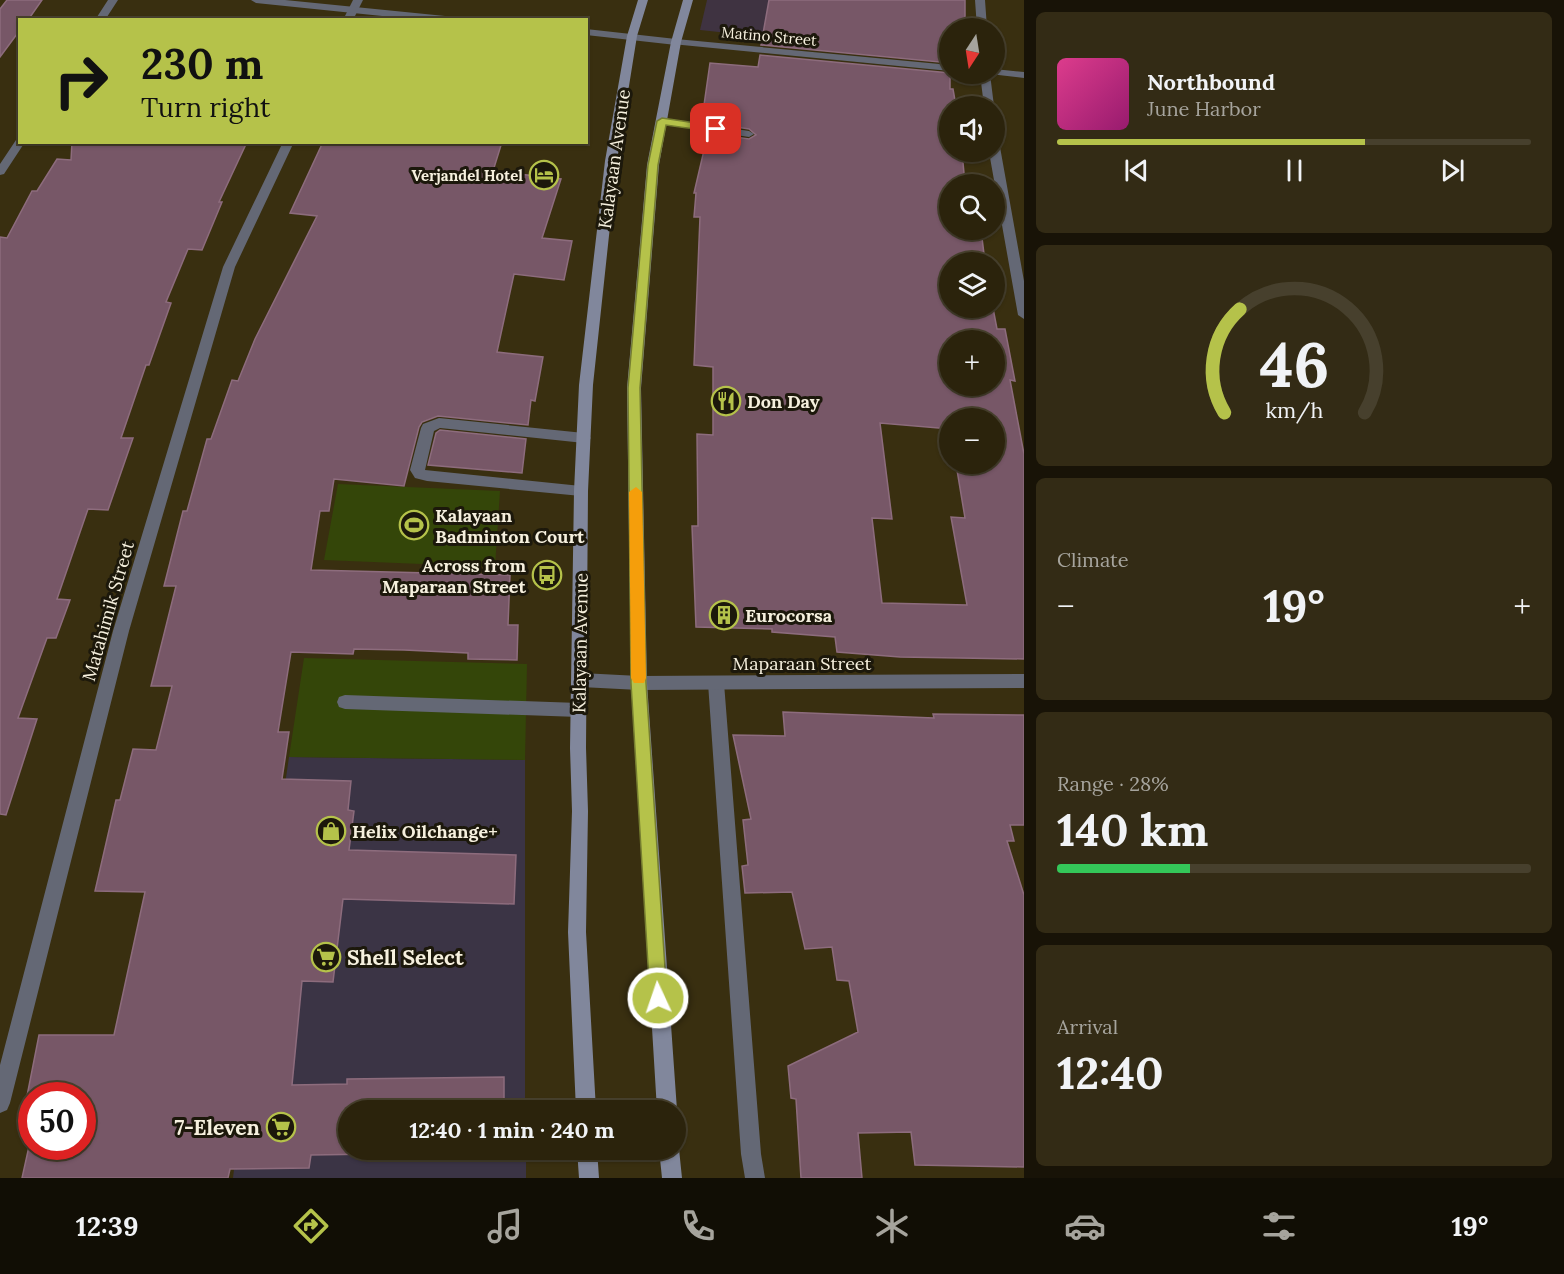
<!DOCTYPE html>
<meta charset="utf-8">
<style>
:root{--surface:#2b230c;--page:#332b15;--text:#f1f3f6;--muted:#a6a49d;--line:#47402d;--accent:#b5c24a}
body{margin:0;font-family:Lora,serif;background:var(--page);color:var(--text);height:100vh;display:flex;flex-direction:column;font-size:22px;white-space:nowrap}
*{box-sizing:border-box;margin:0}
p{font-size:20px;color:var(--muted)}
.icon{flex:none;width:33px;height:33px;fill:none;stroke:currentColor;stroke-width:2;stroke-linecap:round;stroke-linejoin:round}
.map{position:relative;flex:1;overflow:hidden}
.details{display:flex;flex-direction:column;gap:12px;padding:12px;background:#181307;width:540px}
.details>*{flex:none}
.hud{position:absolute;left:18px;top:18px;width:570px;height:126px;border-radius:0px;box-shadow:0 2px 4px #0004,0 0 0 2px var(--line);background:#b5c24a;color:#111;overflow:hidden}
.needle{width:39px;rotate:192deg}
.buttons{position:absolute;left:939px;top:18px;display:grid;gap:12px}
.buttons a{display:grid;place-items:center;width:66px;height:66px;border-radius:50%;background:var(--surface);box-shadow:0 2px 4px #0004,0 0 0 2px var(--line);font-size:30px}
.speed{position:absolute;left:18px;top:1082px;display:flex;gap:12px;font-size:30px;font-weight:700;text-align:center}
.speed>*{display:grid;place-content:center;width:78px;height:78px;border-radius:50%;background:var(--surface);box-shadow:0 2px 4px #0004,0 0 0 2px var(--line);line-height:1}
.speed .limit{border:9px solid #d22;background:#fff;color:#111}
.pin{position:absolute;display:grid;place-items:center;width:51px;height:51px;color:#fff;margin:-26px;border-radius:12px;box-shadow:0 3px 9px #0006}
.me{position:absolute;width:66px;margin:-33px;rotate:357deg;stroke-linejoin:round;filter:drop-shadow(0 0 4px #0008)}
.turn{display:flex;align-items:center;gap:21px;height:126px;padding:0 24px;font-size:27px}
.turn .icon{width:78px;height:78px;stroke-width:2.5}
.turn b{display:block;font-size:42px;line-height:51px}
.big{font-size:45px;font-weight:700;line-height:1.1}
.details .card{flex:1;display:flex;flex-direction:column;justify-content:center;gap:9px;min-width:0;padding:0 21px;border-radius:9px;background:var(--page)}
.details .dial{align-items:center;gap:0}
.dial svg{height:156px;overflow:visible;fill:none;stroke:var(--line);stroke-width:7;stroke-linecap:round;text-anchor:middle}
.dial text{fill:var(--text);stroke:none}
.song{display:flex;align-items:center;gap:18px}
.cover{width:72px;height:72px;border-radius:9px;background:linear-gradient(135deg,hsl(330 70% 55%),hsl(320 70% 35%))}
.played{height:6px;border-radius:3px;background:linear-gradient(90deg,var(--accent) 65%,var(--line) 65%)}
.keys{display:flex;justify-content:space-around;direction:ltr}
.heat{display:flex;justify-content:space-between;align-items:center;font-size:33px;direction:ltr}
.charge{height:9px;border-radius:4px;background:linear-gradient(90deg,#34c759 28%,var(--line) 0)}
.trip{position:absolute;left:338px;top:1100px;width:348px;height:60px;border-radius:30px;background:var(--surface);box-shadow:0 2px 4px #0004,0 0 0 2px var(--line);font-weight:700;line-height:60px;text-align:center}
.tab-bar{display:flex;height:96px;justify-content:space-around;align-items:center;background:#110e05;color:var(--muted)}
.tab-bar .icon{width:42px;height:42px}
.tab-bar .selected{color:var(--accent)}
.tab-bar b{font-size:27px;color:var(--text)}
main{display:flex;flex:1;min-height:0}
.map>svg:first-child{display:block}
.commercial{fill:#3b3445}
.education{fill:#3f3341}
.green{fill:#344609}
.building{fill:#775767;stroke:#8d6c7d;stroke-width:1.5;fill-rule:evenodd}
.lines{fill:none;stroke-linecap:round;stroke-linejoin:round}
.service{fill:#646875;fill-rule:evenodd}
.minor{fill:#646875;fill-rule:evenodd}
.tertiary{fill:#646875;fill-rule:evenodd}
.secondary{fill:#81879c;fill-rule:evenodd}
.route{fill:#b5c24a;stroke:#767e30;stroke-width:1.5}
.slow{fill:#f59e0b}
.labels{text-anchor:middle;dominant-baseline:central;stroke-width:6;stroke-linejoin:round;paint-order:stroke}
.far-street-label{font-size:15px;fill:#f6f0de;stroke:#1c180b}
.far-poi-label{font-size:15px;font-weight:bold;fill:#f6f0de;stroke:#1c180b;text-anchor:end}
.street-label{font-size:18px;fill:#f6f0de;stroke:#1c180b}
.poi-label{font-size:18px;font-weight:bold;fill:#f6f0de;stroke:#1c180b;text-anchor:start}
.near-poi-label{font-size:21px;font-weight:bold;fill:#f6f0de;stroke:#1c180b;text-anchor:start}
</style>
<main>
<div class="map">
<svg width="1024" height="1178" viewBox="0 0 1024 1178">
<rect width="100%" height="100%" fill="#392f10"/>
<path class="commercial" d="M289,757l236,3v350h-177v39h178v29h-293l22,-186z"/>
<path class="education" d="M707,0h146l-3,46 -150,-16z"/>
<path class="green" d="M338,484l162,7 -5,76 -171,-7z
M304,658l223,6 -2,96 -236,-3z"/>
<path class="building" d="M7,0h35l-14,20h-8v10l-20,27v-48z
M769,0h196v28h-15v35l-189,-18z
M760,55l190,18v16h3l3,17h-6v46h12l3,32h-15v46h31l4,32h-35v46h43l4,21h8l10,52 -5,-1 14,74v205l-124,-2 -63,-5 -2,-15 -63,-5v-3l-76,-2 -4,-101h6l-1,-92 16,1v-68l-19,-2 6,-148h-6l2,-24h-2l14,-60 41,6 7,-4 -7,-6 -39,-6 4,-17 -10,-1 6,-42 48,4zM950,340h44v46h-44zM950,418h44v46h-38l9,54 -14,-1 16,88 -85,-2 -10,-85 20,1 -12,-96 70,6z
M72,142h175l-28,60h3l-20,48 -14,-1 -22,53 5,1 -22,62h-3l-25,73h12l-25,72 -20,-1 -31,90 13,1 -14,38h-9l-29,80 19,1 -31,96 -6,-1v-577l7,1 25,-47h5l20,-32 14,1z
M323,142h179l-9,29 68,8 -19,59 30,3 -8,39 -50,-6 -17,78 46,5 -8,44 -4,-1 -3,25 -90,-9 -16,6 -3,5 -15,59 -70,-7 -5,32h-9l-9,59 199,5 -2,50h10l-1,35 -49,-1v-6l-64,-3 -50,-1 -1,5 -62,-2 -13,80h11l-7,47 69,2 -3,29 6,1 -5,39 167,5 -2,49 -171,-5 -10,83 -31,-1 -10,104 55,-1v-5l157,-2v33h-156v39h157v3l-194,3 -2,13 -79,1 -2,9h-206l10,-45v13h50v-51h-50v6h-6l13,-66h75l31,-143 -50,-1 21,-91h4l13,-51 23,1 16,-64h-21l25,-100h-12l19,-75h4l20,-72h4l21,-59 6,1 17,-42 62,-123 -27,-3z
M440,430l86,9 -4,34 -94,-8 8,-32z
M783,712l151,6 -1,-4 91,1v110h-14l4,16h-7l17,54v272l-109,-2 -4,-33 -53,1 4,45h-61l-5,-79 -5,-1 -3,-32 70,-34 -9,-51 -12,-1 -5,-33 -27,2 -13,-57 -47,1 -3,-27 6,-1 -5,-45 8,-1 -18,-84 52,1z"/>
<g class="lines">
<path class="service" d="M662,118l87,13 5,3 -5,3 -91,-14 -1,-2z
M439,418l145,15 7,5 -7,5 -144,-15 -6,3 -9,39 156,16 7,5 -7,5 -154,-15 -12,-3 -5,-8 11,-42 2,-4z
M716,676l6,2 2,5 37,471 4,24h-20l-4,-24 -33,-471 2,-5z
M345,695l234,8 6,2 2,5 -2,5 -6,2 -234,-8 -6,-2 -2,-5 2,-5z"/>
<path class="minor" d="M108,0h10l-13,20h-10z
M353,0h10l-10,20h-10z
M975,0h10l2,28h-10z
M676,39l274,26v6l-278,-27 -1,-2z
M994,69l30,3v6l-34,-4h4z
M980,74h10l4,32h-10z
M20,139v3h5l-21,32 -4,1v-11l16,-24z
M283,142h11l-59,125 -106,364 -119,472 -3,7 -7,3v-48l113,-434 110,-364z
M994,144l6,3 24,134v38l-6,-4 -29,-163h5z
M581,673l58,3 385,-2v14l-385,2 -58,-3 -6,-2 -2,-5 2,-5z"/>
<path class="tertiary" d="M251,0h34l170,17 5,3h-39l-165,-17z
M586,29l90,10 5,3 -5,3 -90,-10z"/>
<path class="secondary" d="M638,0h10l-11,36 -20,125 -24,224 -5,106 -2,257 2,63 -2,121 10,178h-20l-8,-178 4,-121 -2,-63 4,-257 5,-106 26,-224 22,-125z
M683,0h10l-12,42 -22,123 -18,223 6,295 30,427 -2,4v-4h-18l-26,-427 -4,-295 20,-223 24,-123z
M675,1141l4,8 3,29h-20l-3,-29h16z
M577,1149h20l2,29h-20z"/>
</g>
<path class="route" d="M662,118l54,8 5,3 -5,3 -50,-7 -8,40 -18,223 6,295 21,315 -3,6 -6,3 -6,-3 -2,-6 -19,-315 -3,-295 20,-223 9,-44z"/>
<path class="slow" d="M636,487l6,5 4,186 -2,5h-10l-3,-5 -2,-186z"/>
<defs>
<g id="hotel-ring" transform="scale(1.5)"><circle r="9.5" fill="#1c180b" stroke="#b5c24a" stroke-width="1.5"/><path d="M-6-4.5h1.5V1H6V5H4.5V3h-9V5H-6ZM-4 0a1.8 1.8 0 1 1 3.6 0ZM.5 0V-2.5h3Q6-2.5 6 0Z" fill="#b5c24a"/></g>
<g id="restaurant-ring" transform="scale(1.5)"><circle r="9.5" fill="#1c180b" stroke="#b5c24a" stroke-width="1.5"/><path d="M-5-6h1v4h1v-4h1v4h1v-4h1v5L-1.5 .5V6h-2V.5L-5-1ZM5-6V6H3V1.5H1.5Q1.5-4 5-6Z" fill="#b5c24a"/></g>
<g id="stadium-ring" transform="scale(1.5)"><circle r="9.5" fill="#1c180b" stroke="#b5c24a" stroke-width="1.5"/><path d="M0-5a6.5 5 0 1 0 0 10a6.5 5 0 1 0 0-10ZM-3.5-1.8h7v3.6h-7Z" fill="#b5c24a"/></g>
<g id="bus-ring" transform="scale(1.5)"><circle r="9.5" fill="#1c180b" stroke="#b5c24a" stroke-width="1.5"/><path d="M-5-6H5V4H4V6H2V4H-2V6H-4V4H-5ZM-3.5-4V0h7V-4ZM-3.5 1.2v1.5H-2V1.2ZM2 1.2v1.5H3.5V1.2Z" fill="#b5c24a"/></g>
<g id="building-ring" transform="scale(1.5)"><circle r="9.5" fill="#1c180b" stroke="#b5c24a" stroke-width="1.5"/><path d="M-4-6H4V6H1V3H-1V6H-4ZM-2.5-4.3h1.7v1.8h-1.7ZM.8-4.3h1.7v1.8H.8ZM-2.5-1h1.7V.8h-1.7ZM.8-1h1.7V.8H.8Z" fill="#b5c24a"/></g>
<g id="shop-ring" transform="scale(1.5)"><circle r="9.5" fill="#1c180b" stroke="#b5c24a" stroke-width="1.5"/><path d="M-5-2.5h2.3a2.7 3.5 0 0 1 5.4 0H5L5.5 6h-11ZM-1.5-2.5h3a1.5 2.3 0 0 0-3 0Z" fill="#b5c24a"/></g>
<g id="supermarket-ring" transform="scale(1.5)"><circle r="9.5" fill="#1c180b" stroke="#b5c24a" stroke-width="1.5"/><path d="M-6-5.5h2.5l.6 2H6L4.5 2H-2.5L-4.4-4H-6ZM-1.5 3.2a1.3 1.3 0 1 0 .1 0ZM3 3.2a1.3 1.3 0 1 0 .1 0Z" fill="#b5c24a"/></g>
</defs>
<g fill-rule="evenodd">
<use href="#hotel-ring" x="544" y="175"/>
<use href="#restaurant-ring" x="726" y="401"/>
<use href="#stadium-ring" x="414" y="525"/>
<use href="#bus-ring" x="547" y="575"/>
<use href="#building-ring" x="724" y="615"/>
<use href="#shop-ring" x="331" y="831"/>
<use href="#supermarket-ring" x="326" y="957"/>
<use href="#supermarket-ring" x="281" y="1127"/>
</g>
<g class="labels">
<g class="far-street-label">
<text transform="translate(769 36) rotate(5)">Matino Street</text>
</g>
<g class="far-poi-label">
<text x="523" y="175">Verjandel Hotel</text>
</g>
<g class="street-label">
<text transform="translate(614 159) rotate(-82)">Kalayaan Avenue</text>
<text transform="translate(108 611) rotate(-74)">Matahimik Street</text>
<text transform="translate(580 643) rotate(-89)">Kalayaan Avenue</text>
<text x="802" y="663">Maparaan Street</text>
</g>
<g class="poi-label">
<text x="747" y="401">Don Day</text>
<text x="435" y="515">Kalayaan<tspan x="435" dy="21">Badminton Court</tspan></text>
<text x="526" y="565" text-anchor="end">Across from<tspan x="526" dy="21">Maparaan Street</tspan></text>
<text x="745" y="615">Eurocorsa</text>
<text x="352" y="831">Helix Oilchange+</text>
</g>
<g class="near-poi-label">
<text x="347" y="957">Shell Select</text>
<text x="260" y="1127" text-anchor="end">7-Eleven</text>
</g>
</g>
</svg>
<div class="buttons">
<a><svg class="needle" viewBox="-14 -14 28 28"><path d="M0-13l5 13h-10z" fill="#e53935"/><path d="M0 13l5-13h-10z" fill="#a6a49d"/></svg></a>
<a><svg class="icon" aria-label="sound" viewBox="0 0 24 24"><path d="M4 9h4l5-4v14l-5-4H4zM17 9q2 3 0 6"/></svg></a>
<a><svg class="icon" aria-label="search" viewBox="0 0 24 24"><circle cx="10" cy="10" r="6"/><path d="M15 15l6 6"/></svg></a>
<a><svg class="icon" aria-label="layers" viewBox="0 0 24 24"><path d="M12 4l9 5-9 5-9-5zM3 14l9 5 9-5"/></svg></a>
<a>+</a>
<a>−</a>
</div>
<div class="speed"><div class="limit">50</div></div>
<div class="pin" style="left:716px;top:129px;background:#d93025"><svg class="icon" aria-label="arrive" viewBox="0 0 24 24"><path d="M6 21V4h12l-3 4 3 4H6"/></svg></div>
<svg class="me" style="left:658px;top:998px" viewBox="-20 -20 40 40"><circle r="17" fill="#b5c24a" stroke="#fff" stroke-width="3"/><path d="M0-11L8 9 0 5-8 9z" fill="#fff"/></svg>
<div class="trip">12:40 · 1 min · 240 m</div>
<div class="hud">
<div class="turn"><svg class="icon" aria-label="right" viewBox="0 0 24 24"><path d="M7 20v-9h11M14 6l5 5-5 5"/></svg><div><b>230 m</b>Turn right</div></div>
</div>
</div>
<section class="details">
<div class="card">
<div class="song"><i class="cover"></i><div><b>Northbound</b><p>June Harbor</p></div></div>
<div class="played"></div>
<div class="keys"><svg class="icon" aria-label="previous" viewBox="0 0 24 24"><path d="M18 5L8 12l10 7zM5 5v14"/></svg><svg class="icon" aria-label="pause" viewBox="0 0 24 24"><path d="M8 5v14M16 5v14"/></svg><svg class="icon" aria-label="next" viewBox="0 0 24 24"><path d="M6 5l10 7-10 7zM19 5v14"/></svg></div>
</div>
<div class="card dial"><svg viewBox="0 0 100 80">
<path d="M14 69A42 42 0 1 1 86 69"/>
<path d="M14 69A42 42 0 0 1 22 16" stroke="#b5c24a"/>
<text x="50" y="56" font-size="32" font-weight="700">46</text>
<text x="50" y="72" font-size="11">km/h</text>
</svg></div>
<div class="card"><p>Climate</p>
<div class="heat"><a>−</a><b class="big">19°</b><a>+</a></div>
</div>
<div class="card"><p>Range · 28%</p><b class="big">140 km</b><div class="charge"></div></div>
<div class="card"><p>Arrival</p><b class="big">12:40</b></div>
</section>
</main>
<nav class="tab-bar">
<b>12:39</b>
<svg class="icon selected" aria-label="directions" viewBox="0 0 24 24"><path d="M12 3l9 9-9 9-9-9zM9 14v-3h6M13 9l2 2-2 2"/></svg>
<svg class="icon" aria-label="music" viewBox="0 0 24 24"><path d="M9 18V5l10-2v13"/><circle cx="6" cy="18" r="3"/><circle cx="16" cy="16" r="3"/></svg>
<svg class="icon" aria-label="phone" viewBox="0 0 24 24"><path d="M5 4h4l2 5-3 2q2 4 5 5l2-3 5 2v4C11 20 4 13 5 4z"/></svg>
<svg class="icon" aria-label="climate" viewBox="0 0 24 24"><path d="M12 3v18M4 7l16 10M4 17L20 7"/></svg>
<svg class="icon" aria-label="car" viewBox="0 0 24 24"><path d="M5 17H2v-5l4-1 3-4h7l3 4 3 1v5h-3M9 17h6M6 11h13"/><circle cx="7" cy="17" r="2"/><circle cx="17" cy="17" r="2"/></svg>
<svg class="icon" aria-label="filters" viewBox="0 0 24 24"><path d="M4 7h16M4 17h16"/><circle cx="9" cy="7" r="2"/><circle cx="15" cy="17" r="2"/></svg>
<b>19°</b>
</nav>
